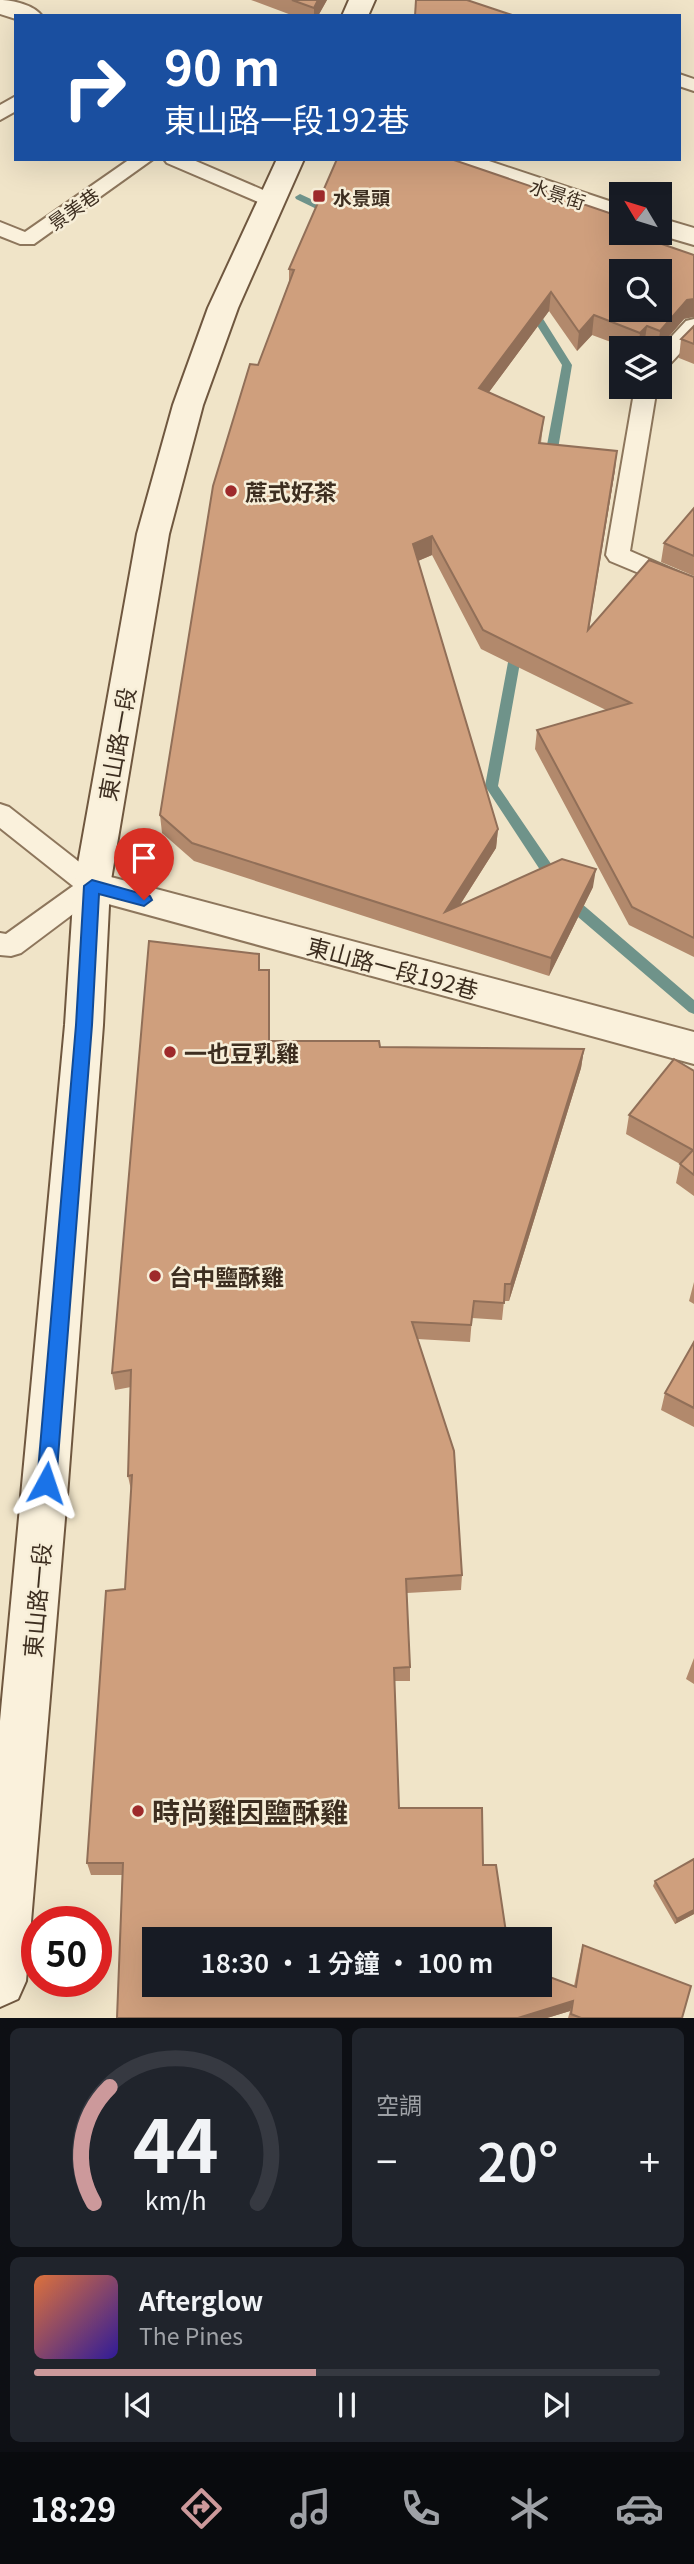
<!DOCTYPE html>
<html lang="zh-TW">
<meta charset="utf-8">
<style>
:root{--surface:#171b24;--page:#20242c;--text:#f1f3f6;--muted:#9ea1a6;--line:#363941;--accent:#cc999b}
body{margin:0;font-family:Georgia,"Noto Sans TC",serif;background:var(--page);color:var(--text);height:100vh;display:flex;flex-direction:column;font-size:26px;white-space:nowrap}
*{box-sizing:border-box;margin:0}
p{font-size:23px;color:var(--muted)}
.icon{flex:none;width:38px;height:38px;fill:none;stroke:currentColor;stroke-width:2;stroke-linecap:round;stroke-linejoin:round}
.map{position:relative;height:2018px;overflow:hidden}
.side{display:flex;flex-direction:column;gap:10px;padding:10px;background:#0d0f14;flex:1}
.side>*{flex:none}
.guide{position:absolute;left:14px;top:14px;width:667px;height:147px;border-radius:0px;box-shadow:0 7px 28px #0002;background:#1a4fa0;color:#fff;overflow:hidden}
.needle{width:46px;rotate:308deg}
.buttons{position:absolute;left:609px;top:182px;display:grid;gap:14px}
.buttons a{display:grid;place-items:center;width:63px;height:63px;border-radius:0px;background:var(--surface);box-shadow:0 7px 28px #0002;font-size:35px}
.speed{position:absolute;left:21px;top:1906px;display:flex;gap:14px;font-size:35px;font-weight:700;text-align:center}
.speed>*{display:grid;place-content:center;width:91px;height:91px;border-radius:50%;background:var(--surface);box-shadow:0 7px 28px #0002;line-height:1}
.speed .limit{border:10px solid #d22;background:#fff;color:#111}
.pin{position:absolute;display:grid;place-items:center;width:60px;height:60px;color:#fff;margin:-72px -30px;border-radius:50% 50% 50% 0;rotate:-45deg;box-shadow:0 0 7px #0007}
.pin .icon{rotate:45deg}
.me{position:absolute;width:77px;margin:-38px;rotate:5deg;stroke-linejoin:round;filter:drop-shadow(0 0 5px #0008)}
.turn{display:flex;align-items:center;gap:24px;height:147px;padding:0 35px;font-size:32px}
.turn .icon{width:91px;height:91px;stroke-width:2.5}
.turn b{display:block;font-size:49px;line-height:60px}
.big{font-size:52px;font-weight:600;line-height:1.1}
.side .widget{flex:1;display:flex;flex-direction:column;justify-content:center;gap:10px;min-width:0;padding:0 24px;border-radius:10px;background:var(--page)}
.side .dial{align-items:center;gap:0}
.dial svg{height:182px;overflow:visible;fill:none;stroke:var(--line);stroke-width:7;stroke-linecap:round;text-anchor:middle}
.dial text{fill:var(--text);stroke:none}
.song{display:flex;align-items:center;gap:21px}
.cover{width:84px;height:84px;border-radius:10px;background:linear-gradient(135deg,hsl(20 70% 55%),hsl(250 70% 35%))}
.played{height:7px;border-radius:4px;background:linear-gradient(90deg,var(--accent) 45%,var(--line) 45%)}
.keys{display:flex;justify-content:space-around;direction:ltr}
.heat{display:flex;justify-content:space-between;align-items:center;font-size:38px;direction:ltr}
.side .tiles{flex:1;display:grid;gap:10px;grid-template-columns:1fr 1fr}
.widget:last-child{grid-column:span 2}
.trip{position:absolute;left:142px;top:1927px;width:410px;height:70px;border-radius:0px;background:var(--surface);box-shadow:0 7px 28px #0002;font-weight:600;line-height:70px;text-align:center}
.tab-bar{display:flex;height:112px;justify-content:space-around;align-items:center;background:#090b0e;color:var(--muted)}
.tab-bar .icon{width:49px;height:49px}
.tab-bar .on{color:var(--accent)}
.tab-bar b{font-size:32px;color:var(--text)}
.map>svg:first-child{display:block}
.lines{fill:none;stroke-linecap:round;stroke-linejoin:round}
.stream{fill:#6f938a;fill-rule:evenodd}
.service-casing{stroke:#8d765c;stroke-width:4}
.minor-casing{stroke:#8d765c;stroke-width:4}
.secondary-casing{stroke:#6f573f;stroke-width:4}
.service{fill:#faf1dc;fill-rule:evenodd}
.minor{fill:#faf1dc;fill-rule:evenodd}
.secondary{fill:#faf1dc;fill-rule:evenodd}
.wall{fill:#b2896c}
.shaded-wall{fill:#916f58}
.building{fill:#cf9f7d;stroke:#916f58;stroke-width:2;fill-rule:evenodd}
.route{fill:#1a73e8;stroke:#114b97;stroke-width:2}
.poi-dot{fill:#9e2a2b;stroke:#f7eed8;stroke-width:2.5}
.labels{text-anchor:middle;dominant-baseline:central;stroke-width:5;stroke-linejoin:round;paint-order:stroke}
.far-street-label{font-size:19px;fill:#3d2e20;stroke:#f7eed8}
.far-poi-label{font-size:19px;font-weight:bold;fill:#3d2e20;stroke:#f7eed8;text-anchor:start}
.poi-label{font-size:23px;font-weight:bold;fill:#3d2e20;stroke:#f7eed8;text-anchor:start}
.street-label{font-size:23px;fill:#3d2e20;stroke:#f7eed8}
.near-poi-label{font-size:28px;font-weight:bold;fill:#3d2e20;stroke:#f7eed8;text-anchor:start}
</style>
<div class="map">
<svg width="694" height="2018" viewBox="0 0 694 2018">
<rect width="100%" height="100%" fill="#f0e4c8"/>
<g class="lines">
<path class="stream" d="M300,194l37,17 1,2 -9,2 -33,-16 -1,-2z
M531,305l4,1 37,59 -16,96 -6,4 -6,-4 18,-96 -36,-57z
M517,642l6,4 -25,140 62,91 2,4 -2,4h-10l-65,-99 26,-140z
M569,896l5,1 120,103v14l-5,-2 -125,-107 -2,-4z"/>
<g class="service-casing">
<path id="service" d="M679,74l15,5v12l-15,-5z
M16,96v15l-16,9v-15z
M130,159h23l-119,85h-14l-20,-8v-14l25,10z
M164,159h27l86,37 3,4 -3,4h-14l-96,-41z
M694,319v19l-26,28 -8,2v-19l26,-28z
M635,387h22l-27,164 64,28v17l-84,-35 -4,-6z
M0,804l9,3 92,72 4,7 -4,7 -80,60 -10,3 -11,-1v-22l6,1 67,-48 -73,-58z"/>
</g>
<g class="minor-casing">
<path id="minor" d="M0,0c13,0 34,5 42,16h-26v3l-16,-5z
M442,159h41l138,46v17l-176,-57z
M660,218l34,10v17l-41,-12h7z
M92,872l602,160v32l-615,-168 -5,-10 5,-10z"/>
</g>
<g class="secondary-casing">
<path id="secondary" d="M349,0h26l-7,16h-26z
M277,159h27l-66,149 -35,97 -34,129 -59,352 -7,139 -35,458 -42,498 -8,18 -18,8v-286l65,-696 9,-139 63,-352 36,-129 35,-97z"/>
</g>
<use href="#service" class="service"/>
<use href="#minor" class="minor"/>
<use href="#secondary" class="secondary"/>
</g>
<path class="wall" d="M251,0h76l-9,16h-24z
M670,233l-2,13 16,73 -25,29h-7l-8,-3 -2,3h-15l-35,-13 -15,16 -28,-40 -60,81 55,25 -3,26 74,27 -26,159 105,-52v380l-65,-32 -94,-176 2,-19 69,-20 -125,-61 -49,-94 -14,6 80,268 -2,19 -36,57 133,-18 -44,89 -355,-115 -32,-28 -2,-18 98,-450 31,-83v-13z
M694,326v38l-15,-6 2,-19z
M694,508v68l-33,-14 3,-19z
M149,941l110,13 1,16h9l1,71h109l1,6 204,2 -3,19 -72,233h-5l-2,19 -30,-2 -2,24 -53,-3 37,112 8,124 -1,15 -54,3 3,74v14h-16l5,127h83l1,57h13l11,74h-353v45h385v-11l35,13 6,-30 3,-11 108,41 -9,32h-114l2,-7 -23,7h-430l5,-143h-31l-4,-12 19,-272 19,-2 6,-99 -3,-14 3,-89 -16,3 -3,-17z
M694,1071v125l-18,-13 4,-19 -54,-30 3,-19z
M694,1282v22l-5,-3z
M694,1342v85l-33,-17 4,-17z
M694,1658v26l-8,-5z
M694,1859v55l-19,10 -22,-38 2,-5z"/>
<path class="shaded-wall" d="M318,0h9l-9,16h-4v-8z
M670,233l-3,19 -8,-9z
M551,292l-2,19 -71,96 1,-19z
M694,299v18l-10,2 -25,29h-1l2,-17 27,-31z
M594,315l-2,20 -15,16 2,-19z
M647,326l-3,19 -2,3h-4l2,-15z
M617,451l-2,19 -30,179 3,-19z
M432,536v19l-19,8v-19z
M498,829l-2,19 -49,77 -2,-13z
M596,869l-3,18 -44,89 2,-18z
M269,970l1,19v71l-1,-19z
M584,1049l-3,19 -72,233 2,-17z
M694,1910v4l-19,10 2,-5z
M573,2001l-3,10 -23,7h-29z"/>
<path class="building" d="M292,0h26l-4,8z
M416,0h51l48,16h-100z
M337,159h114l170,58v16h39v-3l10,3 -11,10 35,12v44l-7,1 -27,31 -13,-5 -7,7 -46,-18 -15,17 -28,-40 -72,96 65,29 -5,26 78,8 -29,179 61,-70 45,17v361l-62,-31 -95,-177 94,-27 -148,-73 -51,-94 -19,8 85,285 -53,83 117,-53 34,10 -45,89 -359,-115 -32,-28 53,-329 37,-122 8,1 36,-95 -5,-1zM621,271h39v39h-39z
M694,326v18l-13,-5z
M694,508v48l-30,-13z
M149,941l110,13v16h10v71h110l1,6 204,2 -73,235h-6l-1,19 -30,-2 -3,24 -59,-3 42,129 8,124 -56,4 4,88 -16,1 5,140h83l1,57h13l11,74h-353v45h385v-11l37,14 7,-42 108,41 -9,32h-101l-10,-4 2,-13 -55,17h-401l6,-155h-36l19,-272 19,-2 7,-114 -4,1 3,-106 -19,3z
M674,1059l20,12v104l-14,-11 13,-14 -64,-35z
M694,1342v66l-29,-15z
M694,1859v51l-17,9 -22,-38z"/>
<path class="route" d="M92,880l58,16 2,4 -8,6 -45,-12 -7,131 -36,458 -3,6 -7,3 -6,-3 -3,-6 39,-458 8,-139z"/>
<g class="poi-dot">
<rect x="312" y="189" width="14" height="14" rx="3.5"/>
<circle cx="231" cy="491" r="7"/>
<circle cx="170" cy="1052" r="7"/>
<circle cx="155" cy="1276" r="7"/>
<circle cx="138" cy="1811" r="7"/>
</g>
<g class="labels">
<g class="far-street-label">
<text transform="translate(558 193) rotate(18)">水景街</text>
<text transform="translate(73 208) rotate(-35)">景美巷</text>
</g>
<g class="far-poi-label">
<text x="333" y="196">水景頭</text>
</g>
<g class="poi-label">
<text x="245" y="491">蔗式好茶</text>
<text x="184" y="1052">一也豆乳雞</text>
<text x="169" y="1276">台中鹽酥雞</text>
</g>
<g class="street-label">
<text transform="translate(116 744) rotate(-80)">東山路一段</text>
<text transform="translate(393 967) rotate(15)">東山路一段192巷</text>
<text transform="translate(36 1600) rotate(-85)">東山路一段</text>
</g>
<g class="near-poi-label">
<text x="152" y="1811">時尚雞因鹽酥雞</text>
</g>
</g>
</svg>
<div class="buttons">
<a><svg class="needle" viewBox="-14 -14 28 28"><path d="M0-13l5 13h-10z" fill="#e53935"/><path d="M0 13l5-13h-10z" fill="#9ea1a6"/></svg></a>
<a><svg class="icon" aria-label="search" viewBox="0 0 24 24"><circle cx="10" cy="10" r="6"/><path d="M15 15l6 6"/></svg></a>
<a><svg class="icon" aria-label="layers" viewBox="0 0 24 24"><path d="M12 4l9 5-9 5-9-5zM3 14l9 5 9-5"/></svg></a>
</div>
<div class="speed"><div class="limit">50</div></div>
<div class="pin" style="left:144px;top:900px;background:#d93025"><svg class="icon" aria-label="arrive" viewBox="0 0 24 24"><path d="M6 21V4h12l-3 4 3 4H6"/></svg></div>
<svg class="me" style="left:46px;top:1483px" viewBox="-20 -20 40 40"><path d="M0-17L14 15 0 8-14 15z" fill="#1a73e8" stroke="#fff" stroke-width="4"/></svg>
<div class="trip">18:30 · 1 分鐘 · 100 m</div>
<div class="guide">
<div class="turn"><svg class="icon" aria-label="right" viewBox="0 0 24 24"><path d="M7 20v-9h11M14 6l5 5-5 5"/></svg><div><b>90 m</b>東山路一段192巷</div></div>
</div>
</div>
<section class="side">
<div class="tiles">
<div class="widget dial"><svg viewBox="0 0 100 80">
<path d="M14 69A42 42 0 1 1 86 69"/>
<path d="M14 69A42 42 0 0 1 21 18" stroke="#cc999b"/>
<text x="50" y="56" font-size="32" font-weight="700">44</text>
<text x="50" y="72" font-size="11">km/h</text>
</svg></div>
<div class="widget"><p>空調</p>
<div class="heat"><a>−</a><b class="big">20°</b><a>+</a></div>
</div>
<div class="widget">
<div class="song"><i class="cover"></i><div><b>Afterglow</b><p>The Pines</p></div></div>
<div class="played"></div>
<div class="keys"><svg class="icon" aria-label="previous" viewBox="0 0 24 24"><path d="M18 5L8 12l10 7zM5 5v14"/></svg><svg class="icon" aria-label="pause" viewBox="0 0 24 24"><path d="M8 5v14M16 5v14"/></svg><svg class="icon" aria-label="next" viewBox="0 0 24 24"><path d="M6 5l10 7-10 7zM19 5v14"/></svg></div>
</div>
</div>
</section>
<nav class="tab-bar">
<b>18:29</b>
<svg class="icon on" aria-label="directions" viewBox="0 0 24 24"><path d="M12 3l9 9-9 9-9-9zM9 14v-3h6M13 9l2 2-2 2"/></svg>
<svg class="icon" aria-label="music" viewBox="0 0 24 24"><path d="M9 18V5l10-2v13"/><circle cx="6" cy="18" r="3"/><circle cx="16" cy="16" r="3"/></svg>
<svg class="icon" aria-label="phone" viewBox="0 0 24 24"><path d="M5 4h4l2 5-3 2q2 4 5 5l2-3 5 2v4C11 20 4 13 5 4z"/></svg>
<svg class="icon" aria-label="climate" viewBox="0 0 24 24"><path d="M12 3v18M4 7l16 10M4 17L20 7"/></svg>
<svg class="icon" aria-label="car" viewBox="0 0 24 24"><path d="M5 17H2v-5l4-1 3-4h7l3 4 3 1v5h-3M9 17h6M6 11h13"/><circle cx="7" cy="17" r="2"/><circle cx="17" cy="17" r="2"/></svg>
</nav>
